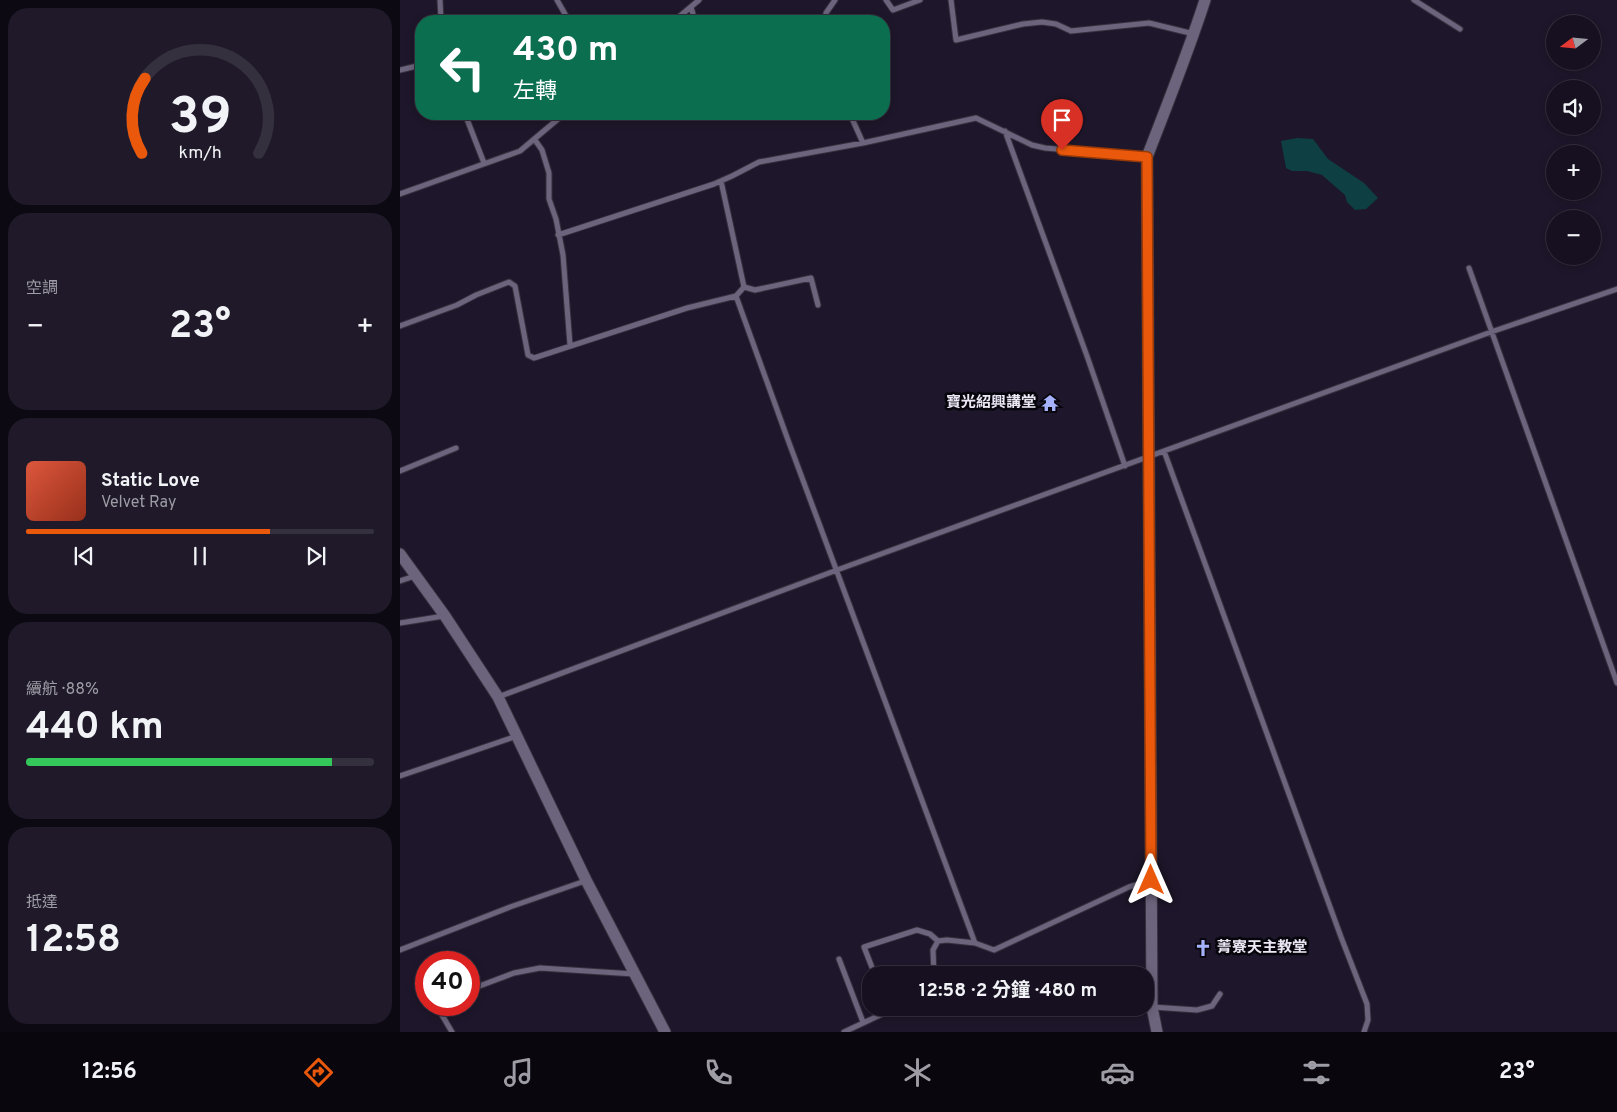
<!DOCTYPE html>
<html lang="zh-TW">
<meta charset="utf-8">
<style>
:root{--surface:#161020;--page:#1f1929;--text:#f1f3f6;--muted:#9e9da5;--line:#35303e;--accent:#ea580c}
body{margin:0;font-family:Overpass,"Noto Sans TC",sans-serif;background:var(--page);color:var(--text);height:100vh;display:flex;flex-direction:column;font-size:19px;white-space:nowrap}
*{box-sizing:border-box;margin:0}
p{font-size:16px;color:var(--muted)}
.icon{flex:none;width:28px;height:28px;fill:none;stroke:currentColor;stroke-width:2;stroke-linecap:round;stroke-linejoin:round}
.map{position:relative;flex:1;overflow:hidden}
.panel{display:flex;flex-direction:column;gap:8px;padding:8px;background:#0c0912;width:400px}
.panel>*{flex:none}
.hud{position:absolute;left:15px;top:15px;width:475px;height:105px;border-radius:20px;box-shadow:0 2px 8px #0003,0 0 0 1px var(--line);background:#0b6e4f;color:#fff;overflow:hidden}
.needle{width:32px;rotate:254deg}
.fabs{position:absolute;left:1146px;top:15px;display:grid;gap:10px}
.fabs a{display:grid;place-items:center;width:55px;height:55px;border-radius:50%;background:var(--surface);box-shadow:0 2px 8px #0003,0 0 0 1px var(--line);font-size:25px}
.speed{position:absolute;left:15px;top:951px;display:flex;gap:10px;font-size:25px;font-weight:700;text-align:center}
.speed>*{display:grid;place-content:center;width:65px;height:65px;border-radius:50%;background:var(--surface);box-shadow:0 2px 8px #0003,0 0 0 1px var(--line);line-height:1}
.speed .limit{border:8px solid #d22;background:#fff;color:#111}
.pin{position:absolute;display:grid;place-items:center;width:42px;height:42px;color:#fff;margin:-51px -21px;border-radius:50% 50% 50% 0;rotate:-45deg;box-shadow:0 0 5px #0007}
.pin .icon{rotate:45deg}
.me{position:absolute;width:55px;margin:-28px;rotate:0deg;stroke-linejoin:round;filter:drop-shadow(0 0 4px #0008)}
.turn{display:flex;align-items:center;gap:18px;height:105px;padding:0 15px;font-size:22px}
.turn .icon{width:65px;height:65px;stroke-width:2.5}
.turn b{display:block;font-size:35px;line-height:42px}
.big{font-size:38px;font-weight:700;line-height:1.1}
.panel .widget{flex:1;display:flex;flex-direction:column;justify-content:center;gap:8px;min-width:0;padding:0 18px;border-radius:20px;background:var(--page)}
.panel .dial{align-items:center;gap:0}
.dial svg{height:130px;overflow:visible;fill:none;stroke:var(--line);stroke-width:7;stroke-linecap:round;text-anchor:middle}
.dial text{fill:var(--text);stroke:none}
.song{display:flex;align-items:center;gap:15px}
.cover{width:60px;height:60px;border-radius:8px;background:linear-gradient(135deg,hsl(10 70% 55%),hsl(10 70% 35%))}
.played{height:5px;border-radius:2px;background:linear-gradient(90deg,var(--accent) 70%,var(--line) 70%)}
.keys{display:flex;justify-content:space-around;direction:ltr}
.heat{display:flex;justify-content:space-between;align-items:center;font-size:28px;direction:ltr}
.charge{height:8px;border-radius:4px;background:linear-gradient(90deg,#34c759 88%,var(--line) 0)}
.trip{position:absolute;left:462px;top:966px;width:292px;height:50px;border-radius:20px;background:var(--surface);box-shadow:0 2px 8px #0003,0 0 0 1px var(--line);font-weight:700;line-height:50px;text-align:center}
.tabs{display:flex;height:80px;justify-content:space-around;align-items:center;background:#09060d;color:var(--muted)}
.tabs .icon{width:35px;height:35px}
.tabs .on{color:var(--accent)}
.tabs b{font-size:22px;color:var(--text)}
main{display:flex;flex:1;min-height:0}
.map>svg:first-child{display:block}
.water{fill:#0e3f43}
.lines{fill:none;stroke-linecap:round;stroke-linejoin:round}
.service-casing{stroke:#35313f;stroke-width:7}
.tertiary-casing{stroke:#35313f;stroke-width:13}
.service{stroke:#6c647c;stroke-width:5}
.tertiary{stroke:#6c647c;stroke-width:11}
.route-casing{stroke:#983908;stroke-width:12}
.route{stroke:#ea580c;stroke-width:9}
.labels{text-anchor:middle;dominant-baseline:central;stroke-width:5;stroke-linejoin:round;paint-order:stroke}
.poi-label{font-size:15px;font-weight:bold;fill:#ebe7f5;stroke:#07050c;text-anchor:end}
</style>
<main>
<section class="panel">
<div class="widget dial"><svg viewBox="0 0 100 80">
<path d="M14 69A42 42 0 1 1 86 69"/>
<path d="M14 69A42 42 0 0 1 16 23" stroke="#ea580c"/>
<text x="50" y="56" font-size="32" font-weight="700">39</text>
<text x="50" y="72" font-size="11">km/h</text>
</svg></div>
<div class="widget"><p>空調</p>
<div class="heat"><a>−</a><b class="big">23°</b><a>+</a></div>
</div>
<div class="widget">
<div class="song"><i class="cover"></i><div><b>Static Love</b><p>Velvet Ray</p></div></div>
<div class="played"></div>
<div class="keys"><svg class="icon" aria-label="previous" viewBox="0 0 24 24"><path d="M18 5L8 12l10 7zM5 5v14"/></svg><svg class="icon" aria-label="pause" viewBox="0 0 24 24"><path d="M8 5v14M16 5v14"/></svg><svg class="icon" aria-label="next" viewBox="0 0 24 24"><path d="M6 5l10 7-10 7zM19 5v14"/></svg></div>
</div>
<div class="widget"><p>續航 · 88%</p><b class="big">440 km</b><div class="charge"></div></div>
<div class="widget"><p>抵達</p><b class="big">12:58</b></div>
</section>
<div class="map">
<svg width="1217" height="1032" viewBox="0 0 1217 1032">
<rect width="100%" height="100%" fill="#1e162a"/>
<path class="water" d="M897,138l16,1 15,20 36,24 14,15 -12,11 -11,1 -8,-8 -2,-7 -23,-20 -15,-4h-15l-6,-3 -5,-27z"/>
<g class="lines">
<g class="service-casing">
<path id="service" d="M40,0l1,21
M157,0l12,21
M486,0l7,10 27,-10
M551,0l5,40 67,-16 19,-2 14,2 15,7 78,-8 45,11
M1014,0l46,29
M291,7l4,14
M274,21l25,-21
M425,21l1,-8 9,-13
M0,70l21,-5
M65,114l19,49
M450,114l13,29
M605,131l82,225 38,110
M135,140l7,10 7,23v26l7,20 7,36 7,90
M0,194l120,-43 44,-37
M158,235l156,-51 18,-8 27,-14 104,-19 113,-25 56,27 13,3 102,9
M1069,268l148,415
M344,287l11,3 56,-12 7,27
M336,296l52,144 187,503 19,7 135,-63 22,-7
M0,326l57,-21 19,-10 33,-13 6,4 13,69 6,3 153,-50 49,-12 8,-9 -23,-106
M764,451l177,486 26,67 1,16 -4,12
M0,471l56,-23
M0,581l15,-5
M0,623l44,-7
M98,697l339,-127 654,-238 126,-43
M0,776l117,-40
M0,950l110,-43 75,-26
M439,959l24,63
M475,975l-11,-28 53,-17 13,4 8,7
M534,975l-1,-25 5,-9 9,-1 28,3
M69,990l45,-17 26,-5 94,6
M36,1005l16,27
M752,1007l45,3 15,-4 8,-12
M444,1032l51,-24"/>
</g>
<g class="tertiary-casing">
<path id="tertiary" d="M0,554l45,62 53,81 88,183 79,152
M757,1032l-5,-25 -5,-850c20,-52 41,-104 58,-157"/>
</g>
<use href="#service" class="service"/>
<use href="#tertiary" class="tertiary"/>
</g>
<g class="lines">
<g class="route-casing">
<path id="route" d="M662,150l85,7 4,723"/>
</g>
<use href="#route" class="route"/>
</g>
<defs>
<g id="temple-bare" transform="scale(1.35)"><path d="M0-6L5-2H3V0L6.5 2.5H4V6H1.5V3h-3V6H-4V2.5H-6.5L-3 0V-2H-5Z" fill="#a6b1fc" stroke="#07050c" stroke-width="2.5" paint-order="stroke"/></g>
<g id="church-bare" transform="scale(1.35)"><path d="M-1.2-6h2.4v3.5h3.3v2.4h-3.3V6h-2.4V-.1h-3.3v-2.4h3.3Z" fill="#a6b1fc" stroke="#07050c" stroke-width="2.5" paint-order="stroke"/></g>
</defs>
<g fill-rule="evenodd">
<use href="#temple-bare" x="650" y="403"/>
<use href="#church-bare" x="803" y="948"/>
</g>
<g class="labels">
<g class="poi-label">
<text x="636" y="403">寶光紹興講堂</text>
<text x="817" y="948" text-anchor="start">菁寮天主教堂</text>
</g>
</g>
</svg>
<div class="fabs">
<a><svg class="needle" viewBox="-14 -14 28 28"><path d="M0-13l5 13h-10z" fill="#e53935"/><path d="M0 13l5-13h-10z" fill="#9e9da5"/></svg></a>
<a><svg class="icon" aria-label="sound" viewBox="0 0 24 24"><path d="M4 9h4l5-4v14l-5-4H4zM17 9q2 3 0 6"/></svg></a>
<a>+</a>
<a>−</a>
</div>
<div class="speed"><div class="limit">40</div></div>
<div class="pin" style="left:662px;top:150px;background:#d93025"><svg class="icon" aria-label="arrive" viewBox="0 0 24 24"><path d="M6 21V4h12l-3 4 3 4H6"/></svg></div>
<svg class="me" style="left:751px;top:880px" viewBox="-20 -20 40 40"><path d="M0-17L14 15 0 8-14 15z" fill="#ea580c" stroke="#fff" stroke-width="4"/></svg>
<div class="trip">12:58 · 2 分鐘 · 480 m</div>
<div class="hud">
<div class="turn"><svg class="icon" aria-label="left" viewBox="0 0 24 24"><path d="M17 20v-9H6M10 6l-5 5 5 5"/></svg><div><b>430 m</b>左轉</div></div>
</div>
</div>
</main>
<nav class="tabs">
<b>12:56</b>
<svg class="icon on" aria-label="directions" viewBox="0 0 24 24"><path d="M12 3l9 9-9 9-9-9zM9 14v-3h6M13 9l2 2-2 2"/></svg>
<svg class="icon" aria-label="music" viewBox="0 0 24 24"><path d="M9 18V5l10-2v13"/><circle cx="6" cy="18" r="3"/><circle cx="16" cy="16" r="3"/></svg>
<svg class="icon" aria-label="phone" viewBox="0 0 24 24"><path d="M5 4h4l2 5-3 2q2 4 5 5l2-3 5 2v4C11 20 4 13 5 4z"/></svg>
<svg class="icon" aria-label="climate" viewBox="0 0 24 24"><path d="M12 3v18M4 7l16 10M4 17L20 7"/></svg>
<svg class="icon" aria-label="car" viewBox="0 0 24 24"><path d="M5 17H2v-5l4-1 3-4h7l3 4 3 1v5h-3M9 17h6M6 11h13"/><circle cx="7" cy="17" r="2"/><circle cx="17" cy="17" r="2"/></svg>
<svg class="icon" aria-label="filters" viewBox="0 0 24 24"><path d="M4 7h16M4 17h16"/><circle cx="9" cy="7" r="2"/><circle cx="15" cy="17" r="2"/></svg>
<b>23°</b>
</nav>
